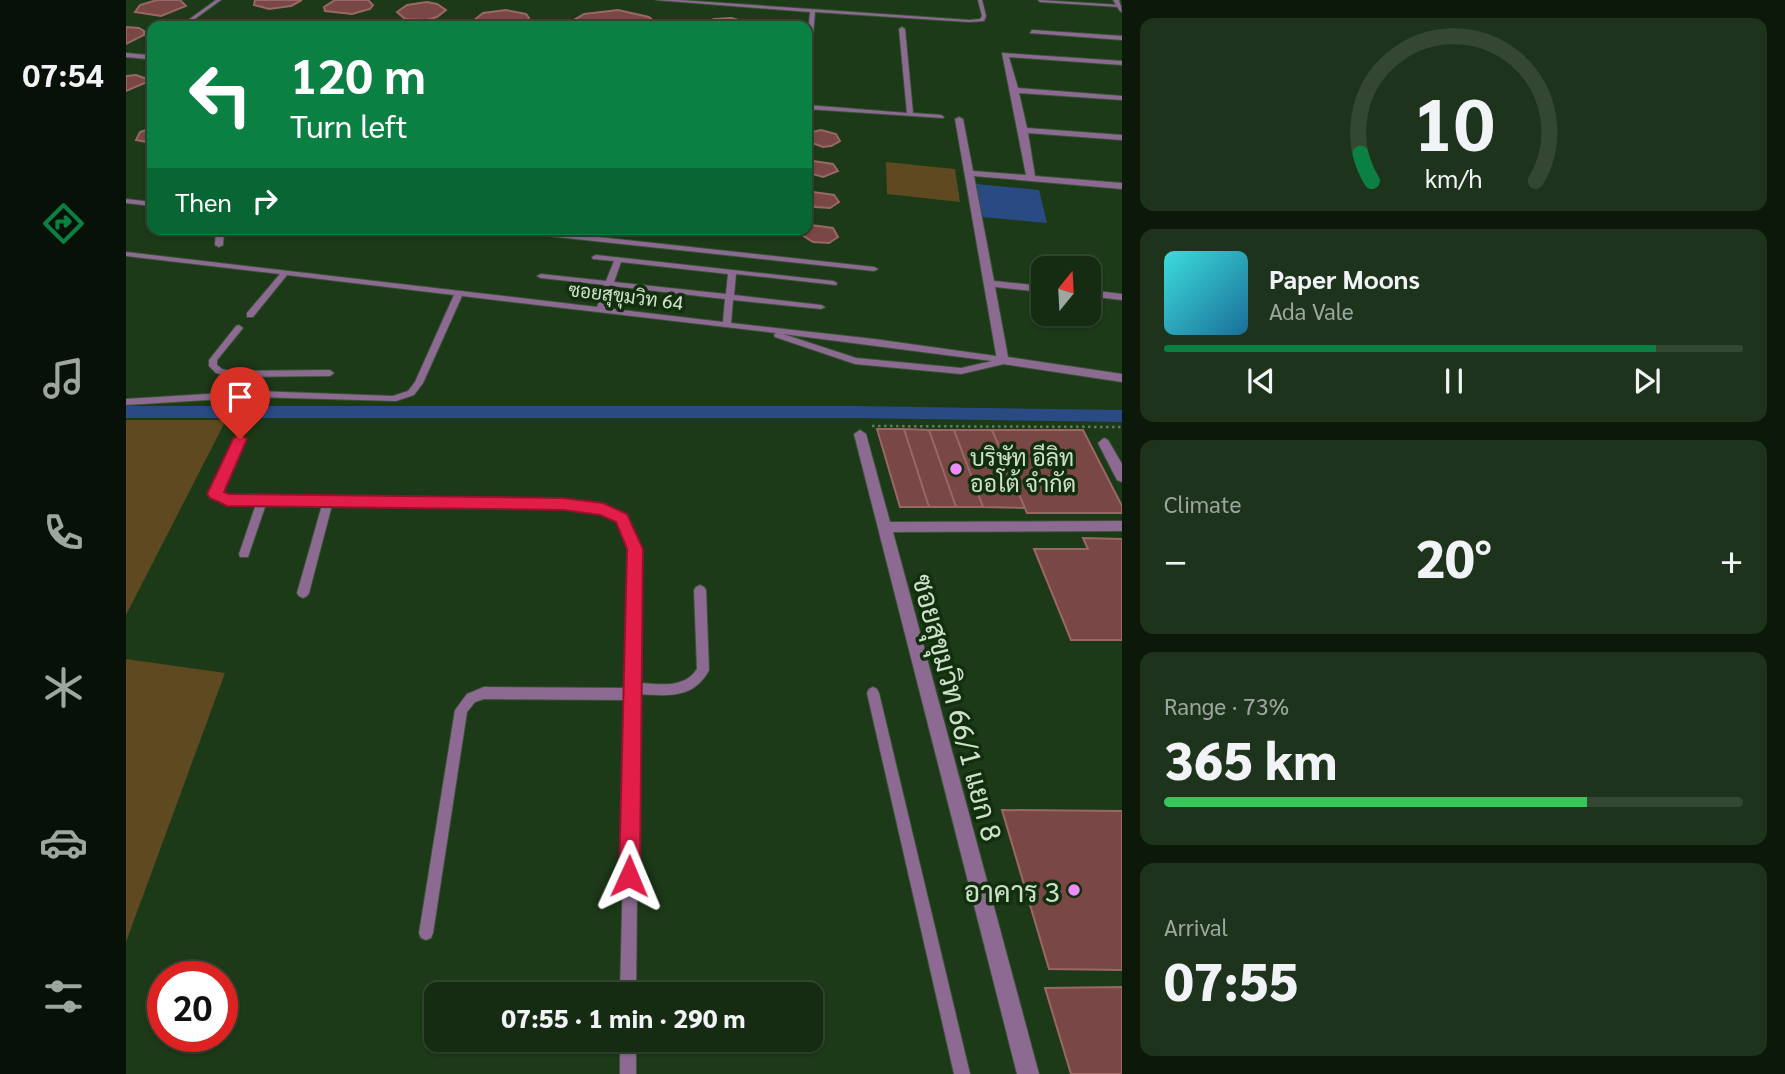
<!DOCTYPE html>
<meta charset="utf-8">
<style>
:root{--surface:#152b12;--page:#1e331b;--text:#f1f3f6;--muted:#9da79f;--line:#344732;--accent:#0b8043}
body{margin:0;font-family:Georgia,Sarabun,serif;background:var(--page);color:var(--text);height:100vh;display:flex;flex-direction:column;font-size:26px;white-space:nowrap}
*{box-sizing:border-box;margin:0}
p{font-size:23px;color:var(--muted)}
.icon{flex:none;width:38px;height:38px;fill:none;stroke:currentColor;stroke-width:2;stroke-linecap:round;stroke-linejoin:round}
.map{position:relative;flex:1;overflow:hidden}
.drawer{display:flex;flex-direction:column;gap:18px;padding:18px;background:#0c180a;width:663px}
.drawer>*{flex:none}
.top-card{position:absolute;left:21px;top:21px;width:665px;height:214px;border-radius:14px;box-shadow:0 2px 5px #0004,0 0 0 2px var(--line);background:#0b8043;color:#fff;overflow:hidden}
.needle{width:46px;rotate:18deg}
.fabs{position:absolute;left:905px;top:256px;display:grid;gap:14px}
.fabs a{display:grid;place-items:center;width:70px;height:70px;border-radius:14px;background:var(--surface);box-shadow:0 2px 5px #0004,0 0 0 2px var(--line);font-size:35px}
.speed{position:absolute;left:21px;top:961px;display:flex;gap:14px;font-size:35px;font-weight:700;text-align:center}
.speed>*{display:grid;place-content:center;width:91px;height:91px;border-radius:50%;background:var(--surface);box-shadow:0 2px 5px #0004,0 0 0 2px var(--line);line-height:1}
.speed .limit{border:10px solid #d22;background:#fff;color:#111}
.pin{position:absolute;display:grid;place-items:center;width:60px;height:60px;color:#fff;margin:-72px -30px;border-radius:50% 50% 50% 0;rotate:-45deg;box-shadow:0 0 7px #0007}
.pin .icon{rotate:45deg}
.me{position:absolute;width:77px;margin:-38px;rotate:1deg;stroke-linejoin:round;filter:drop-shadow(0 0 5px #0008)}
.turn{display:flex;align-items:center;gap:24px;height:147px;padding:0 28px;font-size:32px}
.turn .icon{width:91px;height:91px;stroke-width:2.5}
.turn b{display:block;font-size:49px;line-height:60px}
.then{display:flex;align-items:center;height:66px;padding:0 28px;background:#0003;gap:14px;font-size:26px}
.big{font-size:52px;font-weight:800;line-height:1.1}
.drawer .tile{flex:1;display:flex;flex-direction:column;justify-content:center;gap:10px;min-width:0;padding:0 24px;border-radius:14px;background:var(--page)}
.drawer .dial{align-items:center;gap:0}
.dial svg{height:182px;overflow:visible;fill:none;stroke:var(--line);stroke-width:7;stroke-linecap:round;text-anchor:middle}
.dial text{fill:var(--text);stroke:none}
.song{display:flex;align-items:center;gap:21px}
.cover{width:84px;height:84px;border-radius:10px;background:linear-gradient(135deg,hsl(180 70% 55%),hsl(200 70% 35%))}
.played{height:7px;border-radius:4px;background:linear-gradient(90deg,var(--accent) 85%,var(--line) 85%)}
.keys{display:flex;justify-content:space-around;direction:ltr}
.heat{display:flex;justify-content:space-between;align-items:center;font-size:38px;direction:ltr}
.charge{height:10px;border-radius:5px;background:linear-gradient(90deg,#34c759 73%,var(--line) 0)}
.trip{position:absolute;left:298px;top:982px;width:399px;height:70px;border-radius:14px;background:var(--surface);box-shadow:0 2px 5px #0004,0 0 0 2px var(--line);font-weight:800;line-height:70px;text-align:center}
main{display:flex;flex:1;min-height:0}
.menu{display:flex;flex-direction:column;width:126px;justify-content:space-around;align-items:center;background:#081107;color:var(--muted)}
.menu .icon{width:49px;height:49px}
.menu .on{color:var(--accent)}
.menu b{font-size:32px;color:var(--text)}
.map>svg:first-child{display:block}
.green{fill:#5f4920}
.water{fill:#2a4a83}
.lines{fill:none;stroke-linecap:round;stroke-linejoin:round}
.canal{fill:#2a4a83;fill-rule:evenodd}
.building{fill:#784746;stroke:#9a6765;stroke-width:2}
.service-casing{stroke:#395435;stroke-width:2}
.minor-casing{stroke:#395435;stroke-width:2}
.path{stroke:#617a5e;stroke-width:2.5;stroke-dasharray:2.5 3.5;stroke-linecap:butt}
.service{fill:#8c6a92;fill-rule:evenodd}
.minor{fill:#8c6a92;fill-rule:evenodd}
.route{fill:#e11d48;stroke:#92132f;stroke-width:2}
.poi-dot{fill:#eb8dfc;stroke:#122f0d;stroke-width:2.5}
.labels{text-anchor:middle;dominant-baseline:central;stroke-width:7;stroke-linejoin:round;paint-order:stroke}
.far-street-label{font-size:19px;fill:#cfe0cc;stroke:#122f0d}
.poi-label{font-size:23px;fill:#cfe0cc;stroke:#122f0d;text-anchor:start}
.near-street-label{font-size:28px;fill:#cfe0cc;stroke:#122f0d}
.near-poi-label{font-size:28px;fill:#cfe0cc;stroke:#122f0d;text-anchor:end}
</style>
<main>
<nav class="menu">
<b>07:54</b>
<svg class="icon on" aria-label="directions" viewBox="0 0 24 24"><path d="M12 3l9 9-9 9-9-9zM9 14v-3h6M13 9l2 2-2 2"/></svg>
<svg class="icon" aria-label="music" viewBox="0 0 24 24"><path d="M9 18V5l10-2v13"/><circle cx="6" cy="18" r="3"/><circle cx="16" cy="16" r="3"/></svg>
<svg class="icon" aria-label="phone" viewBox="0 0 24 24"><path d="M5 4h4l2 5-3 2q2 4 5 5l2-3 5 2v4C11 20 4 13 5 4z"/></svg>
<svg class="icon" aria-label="climate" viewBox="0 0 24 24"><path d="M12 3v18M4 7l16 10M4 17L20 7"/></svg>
<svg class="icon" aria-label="car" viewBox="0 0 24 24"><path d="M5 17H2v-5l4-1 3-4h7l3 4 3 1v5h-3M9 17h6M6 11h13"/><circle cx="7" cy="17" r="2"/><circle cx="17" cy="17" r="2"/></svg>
<svg class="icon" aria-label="filters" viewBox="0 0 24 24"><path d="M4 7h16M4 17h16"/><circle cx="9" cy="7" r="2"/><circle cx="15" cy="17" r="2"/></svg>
</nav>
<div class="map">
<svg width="996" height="1074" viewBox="0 0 996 1074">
<rect width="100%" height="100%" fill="#1c3918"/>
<path class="green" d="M760,162l69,7 5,33 -73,-8z
M0,420h100l-100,195z
M0,659l99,14 -99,269z"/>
<path class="water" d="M850,184l63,6 8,33 -65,-6z"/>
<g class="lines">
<path class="canal" d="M0,406h729l267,4v12l-267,-4h-729z"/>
</g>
<path class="building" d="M31,0h23l6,6 -25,10 -26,-4 5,-7z
M129,0h47l-11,6 -22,3 -15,-4z
M209,0h33l5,5 -3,4 -18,5 -27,-3 -1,-4z
M301,2l10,2 9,6 -9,7 -11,3 -21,-1 -8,-7 10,-7z
M380,10l20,4 3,4 -2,5 -6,3h-43l-5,-5 10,-8z
M492,10l31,7 7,6 -1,3h-83l2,-6 10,-6z
M605,18l31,8h-66l18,-7z
M0,27l13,1 5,3v4l-18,9z
M10,75l11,4v3l-21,9v-15z
M26,128v15l-16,-3 4,-8z
M695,130l15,4 4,7 -9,5 -8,1 -16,-6v-8z
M687,161l20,3 5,7 -15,6 -14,-4 -2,-9z
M687,192l21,3 5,7 -9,6 -15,-1 -8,-4v-9z
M685,225l22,3 5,9 -9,6 -16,-1 -11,-7 1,-6z
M751,429h27l25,78h-29z
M778,429l25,1 27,77h-27z
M803,430h25l29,77h-27z
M828,430h38l33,78 -42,-1z
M866,430h91l39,76v7h-95z
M957,538l39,1v101h-51l-37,-91h54z
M876,810l120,1v159l-73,-1z
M996,987v87h-51l-26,-86z"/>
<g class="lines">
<g class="service-casing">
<path id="service" d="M90,0h5l-36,26h-5z
M530,0h23l290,20 11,-1 2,-3 -4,-16h4l4,16 -2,5 -15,1 -154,-10 -5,59 -3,2v-26l3,-35z
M912,0l82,5 2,2 -82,-5z
M776,27l3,2 8,84 28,2 3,2 -1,1 -136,-9v-4l100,8 -8,-84z
M906,30l90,6v4l-92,-7z
M0,53l21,2 3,2 -3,2 -21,-2z
M0,199l26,3v4l-26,-3z
M90,229h8l-1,16 -4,2 -4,-2z
M373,229h25l350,38 4,2 -4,2 -372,-40z
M0,252l471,55 8,-22 -64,-7 -4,-2 4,-2 65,7 8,-20 -21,-2 -1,-2 4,-2 237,26 4,2 -1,2 -100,-11 -2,21 87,10 4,2 -4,2 -88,-9 -2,23 143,16 129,18 4,3 -3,4 -43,10 -106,-10 -80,-27 -1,-2 2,-2 -314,-37 -39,87 -9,12 -18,6 -141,-4 -129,8v-6l129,-8 138,5 15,-5 7,-9 39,-87 -167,-20 -34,42h-6v-4l33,-39 -154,-18zM495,262l107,12 -2,20 -112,-12zM486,286l113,13 -2,23 -118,-14zM657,334l209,27 -31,7 -105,-10z
M113,325l4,3 -26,32v5l5,4 9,2 99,-1 4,3 -4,3 -99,1 -15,-4 -7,-7v-6l27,-34z
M114,436l5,3 -24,53 7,4 335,4 40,5 23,10 14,34 -1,134c21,1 45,6 58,-14l-3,-79 2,-3 4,-2 4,2 2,3 3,80c-15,29 -42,26 -70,24l-3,300h-16l7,-294 -143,-1 -9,3 -8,10 -34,221 -2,5 -5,2 -5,-2 -2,-5 36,-223 12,-16 17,-7 143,1 3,-139 -12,-28 -17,-8 -38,-5 -231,-3 -23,88 -2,3 -4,2 -4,-2 -2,-3 25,-88 -56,-1 -17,50 -1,3h-8l-1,-3 17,-50c-17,0 -33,2 -46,-10l25,-55z
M747,687l4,2 2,4 91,381h-16l-87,-381 2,-4z
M494,1040h16v34h-16z"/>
</g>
<g class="minor-casing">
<path id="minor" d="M987,0h6l3,12 -2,-1z
M876,53l120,8v4l-113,-8 9,31 104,8v4l-103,-7 8,35 95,7v5l-94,-7 7,43 87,7v6l-148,-13 20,105 49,5v6l-48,-5 13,70 114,17v8l-119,-18 -6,-4 -42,-241 4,-2 4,2 10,52 53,4z
M962,290l34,4v6l-34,-4z
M734,430l6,4 24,88 232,-1v10l-229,1 146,542h-22l-163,-640z
M978,438l4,2 14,24v18l-5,-2 -19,-37z"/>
</g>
<path class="path" d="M746,426l250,1"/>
<use href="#service" class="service"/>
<use href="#minor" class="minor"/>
</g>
<path class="route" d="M114,434l7,5 -23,53 5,2 334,4 40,5 24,11 16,35 -3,327 -3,8 -8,3 -7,-3 -3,-8 8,-327 -11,-27 -16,-7 -37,-5 -336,-4 -17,-8 -3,-4 26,-55z"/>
<g class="poi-dot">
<circle cx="830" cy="469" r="7"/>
<circle cx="948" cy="890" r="7"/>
</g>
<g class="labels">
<g class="far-street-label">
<text transform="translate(500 295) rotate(7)">ซอยสุขุมวิท 64</text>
</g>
<g class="poi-label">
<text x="844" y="456">บริษัท อีลิท<tspan x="844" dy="26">ออโต้ จำกัด</tspan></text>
</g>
<g class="near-street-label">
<text transform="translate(833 707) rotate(75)">ซอยสุขุมวิท 66/1 แยก 8</text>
</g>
<g class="near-poi-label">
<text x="934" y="890">อาคาร 3</text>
</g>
</g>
</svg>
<div class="fabs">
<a><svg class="needle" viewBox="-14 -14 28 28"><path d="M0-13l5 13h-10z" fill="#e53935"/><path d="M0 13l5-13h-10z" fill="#9da79f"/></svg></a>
</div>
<div class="speed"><div class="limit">20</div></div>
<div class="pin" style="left:114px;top:439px;background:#d93025"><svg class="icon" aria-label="arrive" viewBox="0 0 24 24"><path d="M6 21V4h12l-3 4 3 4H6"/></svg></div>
<svg class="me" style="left:503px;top:876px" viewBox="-20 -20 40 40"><path d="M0-17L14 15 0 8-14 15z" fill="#e11d48" stroke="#fff" stroke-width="4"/></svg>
<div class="trip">07:55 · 1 min · 290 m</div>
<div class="top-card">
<div class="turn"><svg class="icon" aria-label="left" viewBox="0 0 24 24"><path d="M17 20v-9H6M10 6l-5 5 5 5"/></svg><div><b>120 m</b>Turn left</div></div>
<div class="then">Then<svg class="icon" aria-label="right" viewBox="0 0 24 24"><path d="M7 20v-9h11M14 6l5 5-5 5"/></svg></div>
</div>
</div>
<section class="drawer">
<div class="tile dial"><svg viewBox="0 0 100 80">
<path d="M14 69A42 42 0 1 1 86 69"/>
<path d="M14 69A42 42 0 0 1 9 57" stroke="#0b8043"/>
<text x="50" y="56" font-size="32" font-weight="700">10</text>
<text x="50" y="72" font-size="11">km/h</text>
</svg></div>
<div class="tile">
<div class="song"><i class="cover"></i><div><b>Paper Moons</b><p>Ada Vale</p></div></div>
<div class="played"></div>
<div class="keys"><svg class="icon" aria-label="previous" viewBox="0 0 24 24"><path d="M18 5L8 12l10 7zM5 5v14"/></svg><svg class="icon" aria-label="pause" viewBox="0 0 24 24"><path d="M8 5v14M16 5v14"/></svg><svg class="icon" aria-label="next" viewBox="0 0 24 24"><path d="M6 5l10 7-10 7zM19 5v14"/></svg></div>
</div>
<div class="tile"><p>Climate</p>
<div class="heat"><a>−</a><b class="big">20°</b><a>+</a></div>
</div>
<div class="tile"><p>Range · 73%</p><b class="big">365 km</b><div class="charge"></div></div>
<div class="tile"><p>Arrival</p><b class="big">07:55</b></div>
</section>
</main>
